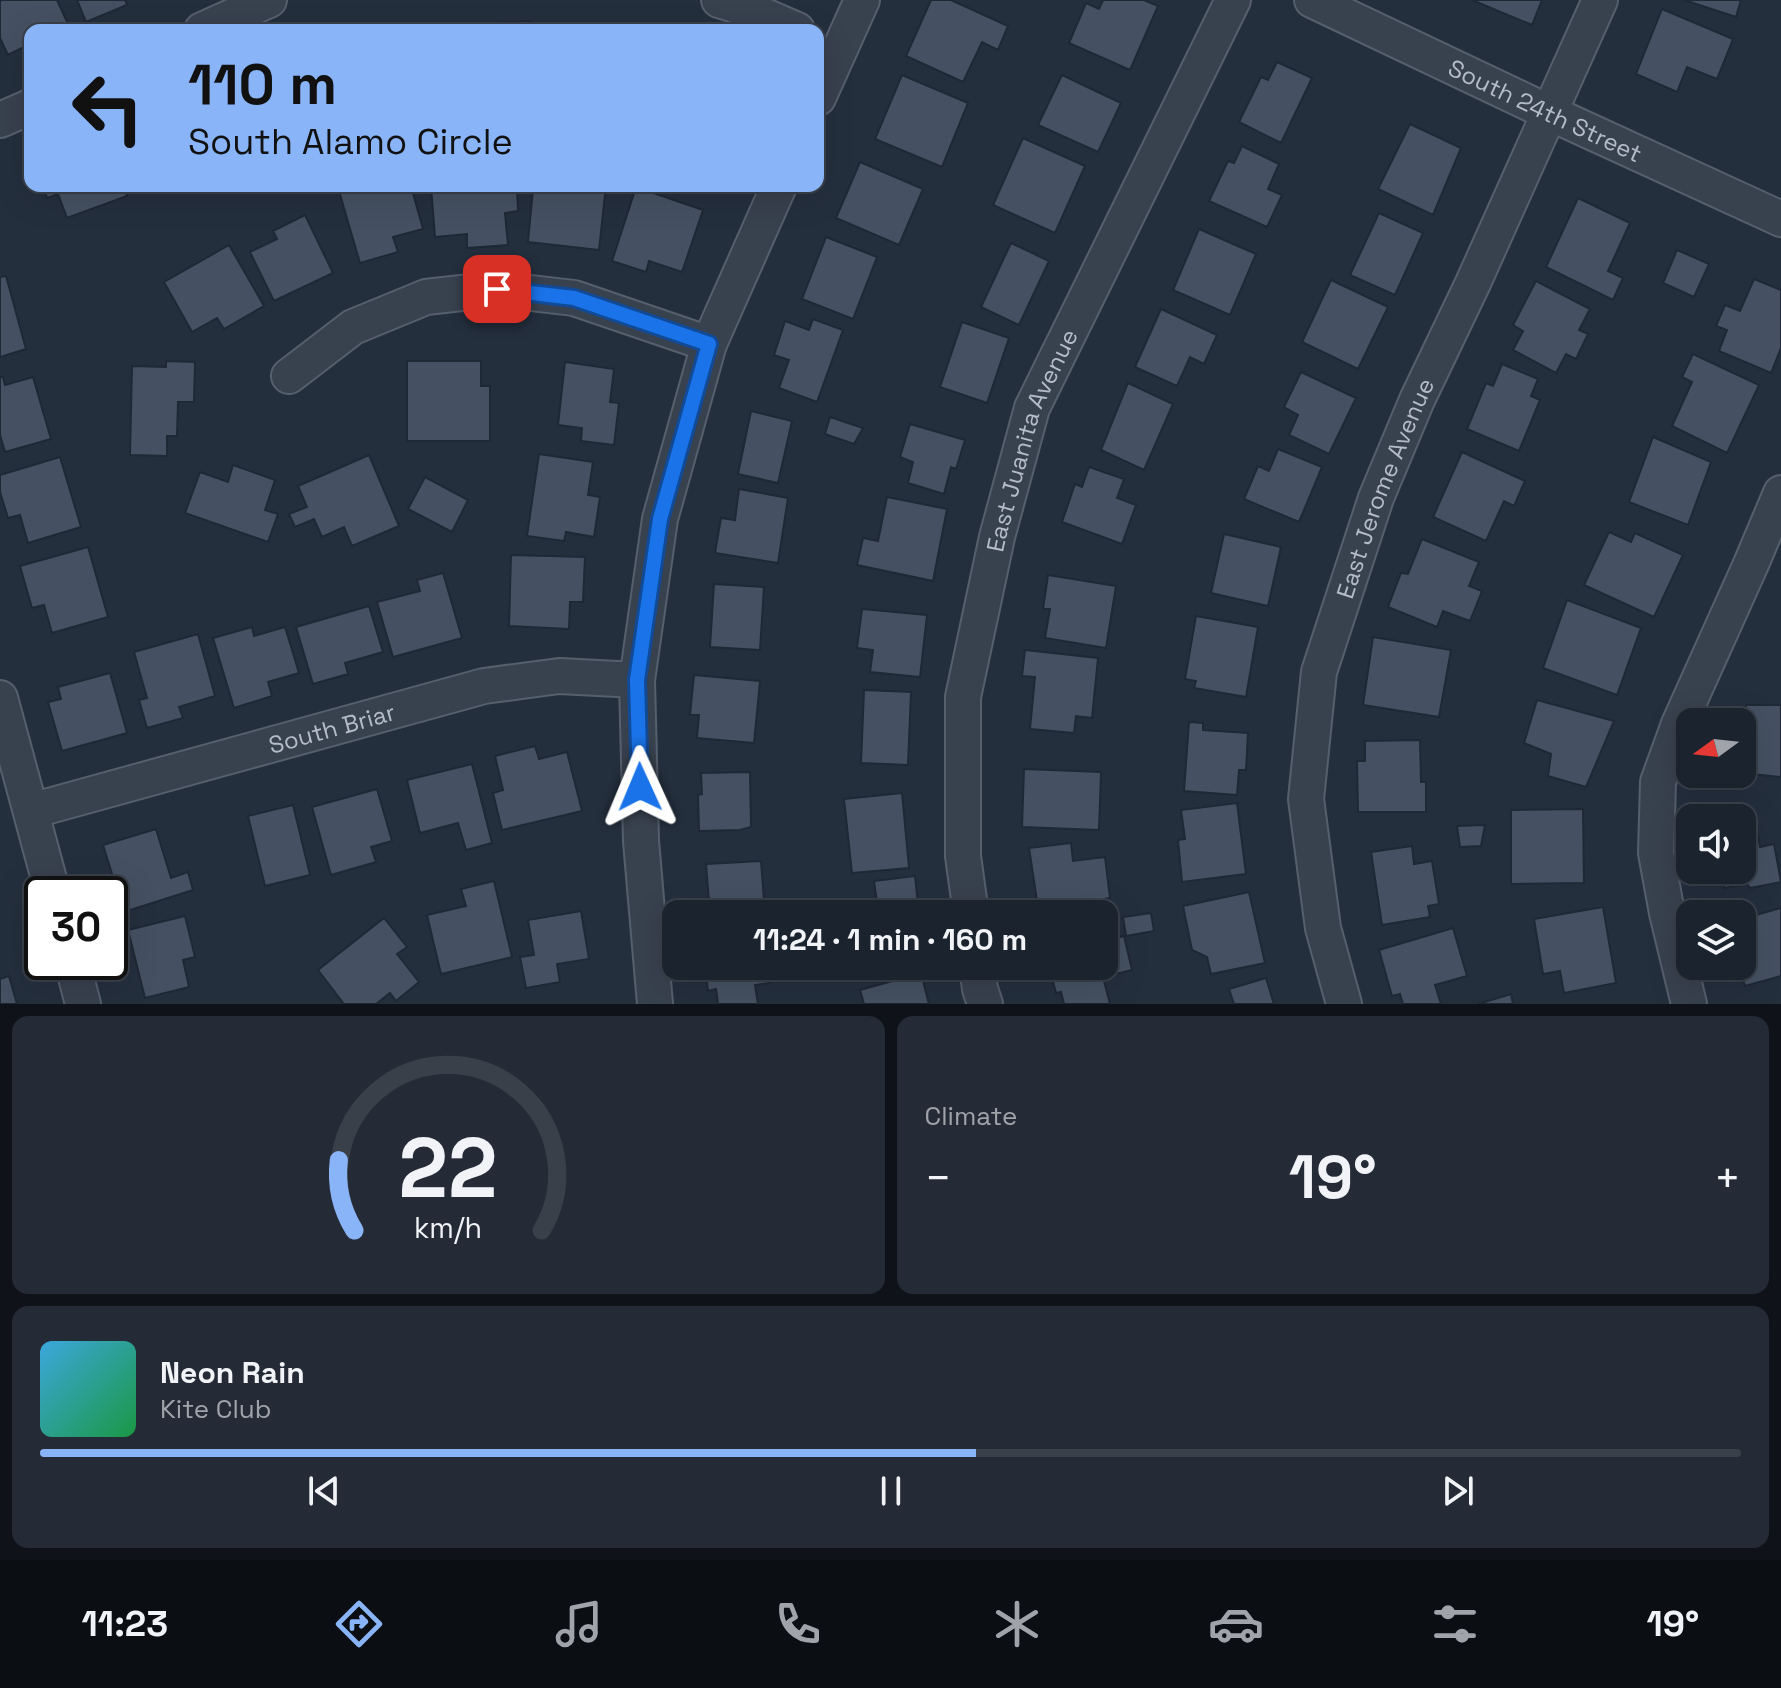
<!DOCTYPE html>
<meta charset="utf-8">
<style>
:root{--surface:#1b232e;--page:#242b36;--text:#f1f3f6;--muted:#a0a4aa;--line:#39404a;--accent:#8ab4f8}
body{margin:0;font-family:"Space Grotesk",sans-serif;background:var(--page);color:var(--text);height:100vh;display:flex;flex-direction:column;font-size:30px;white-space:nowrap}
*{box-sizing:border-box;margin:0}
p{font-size:26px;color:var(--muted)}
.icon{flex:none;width:44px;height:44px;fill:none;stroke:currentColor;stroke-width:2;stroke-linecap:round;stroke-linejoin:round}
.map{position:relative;height:1004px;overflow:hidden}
.drawer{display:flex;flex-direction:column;gap:12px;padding:12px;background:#0f1319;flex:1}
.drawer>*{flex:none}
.hud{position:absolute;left:24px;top:24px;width:800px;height:168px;border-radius:16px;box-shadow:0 8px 32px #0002,0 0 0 2px var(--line);background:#8ab4f8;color:#111;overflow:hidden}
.needle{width:52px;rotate:255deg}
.buttons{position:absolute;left:1676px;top:708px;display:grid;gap:16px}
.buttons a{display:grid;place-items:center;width:80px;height:80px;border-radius:16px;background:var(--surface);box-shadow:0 8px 32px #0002,0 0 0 2px var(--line);font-size:40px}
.speed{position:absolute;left:24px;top:876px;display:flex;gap:16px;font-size:40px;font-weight:700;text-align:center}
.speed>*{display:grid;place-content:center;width:104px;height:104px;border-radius:50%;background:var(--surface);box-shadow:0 8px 32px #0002,0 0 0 2px var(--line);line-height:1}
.speed .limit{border:4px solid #111;border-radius:12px;background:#fff;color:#111}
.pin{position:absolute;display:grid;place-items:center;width:68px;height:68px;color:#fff;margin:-34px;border-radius:16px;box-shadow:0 4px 12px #0006}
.me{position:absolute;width:88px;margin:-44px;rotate:359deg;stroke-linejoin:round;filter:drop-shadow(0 0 6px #0008)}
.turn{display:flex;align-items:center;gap:28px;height:168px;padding:0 32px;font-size:36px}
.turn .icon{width:104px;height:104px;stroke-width:2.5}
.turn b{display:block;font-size:56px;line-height:68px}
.big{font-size:60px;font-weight:800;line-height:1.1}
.drawer .widget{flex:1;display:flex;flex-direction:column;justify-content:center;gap:12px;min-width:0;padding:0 28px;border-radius:16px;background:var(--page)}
.drawer .dial{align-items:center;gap:0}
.dial svg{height:208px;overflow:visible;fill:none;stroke:var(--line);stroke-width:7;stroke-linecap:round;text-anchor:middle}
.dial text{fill:var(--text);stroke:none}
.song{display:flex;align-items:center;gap:24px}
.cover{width:96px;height:96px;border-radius:12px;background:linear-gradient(135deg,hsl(200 70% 55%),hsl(140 70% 35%))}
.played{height:8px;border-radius:4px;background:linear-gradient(90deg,var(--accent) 55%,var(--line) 55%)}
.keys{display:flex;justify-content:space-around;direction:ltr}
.heat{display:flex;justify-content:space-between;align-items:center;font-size:44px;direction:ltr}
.drawer .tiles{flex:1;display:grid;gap:12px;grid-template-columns:1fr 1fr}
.widget:last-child{grid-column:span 2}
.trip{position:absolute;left:662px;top:900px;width:456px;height:80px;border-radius:16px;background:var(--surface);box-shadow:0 8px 32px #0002,0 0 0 2px var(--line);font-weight:800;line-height:80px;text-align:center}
.tab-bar{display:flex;height:128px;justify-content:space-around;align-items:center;background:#0b0e12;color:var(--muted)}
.tab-bar .icon{width:56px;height:56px}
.tab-bar .current{color:var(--accent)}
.tab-bar b{font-size:36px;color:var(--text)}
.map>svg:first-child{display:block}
.building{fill:#455162;stroke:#1f2835;stroke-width:2}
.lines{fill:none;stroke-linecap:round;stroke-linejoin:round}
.minor-casing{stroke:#565f6c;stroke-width:38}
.minor{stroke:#38414e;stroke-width:34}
.route-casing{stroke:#114b97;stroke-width:20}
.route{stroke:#1a73e8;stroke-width:14}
.labels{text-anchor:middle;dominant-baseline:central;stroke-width:6;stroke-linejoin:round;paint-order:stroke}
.street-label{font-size:24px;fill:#b4bcc9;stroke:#1d2633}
</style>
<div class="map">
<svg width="1781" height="1004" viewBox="0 0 1781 1004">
<rect width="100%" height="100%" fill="#242f3e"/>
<path class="building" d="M2,0h55l12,26 -8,4h-31v14l-22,11 -8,-17v-37z
M77,0h48l2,5 -41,17z
M931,0h20l57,26 -10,24 -16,-8 -19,40 -57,-26z
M1103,0h41l14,6 -28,64 -61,-27 17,-40 13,6z
M1472,0h70l-10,25z
M1684,0h57l-5,17z
M1662,9l71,30 -16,40 -30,-12 -10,25 -41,-18z
M531,21l1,9h-41v-7z
M1277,62l35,16 -31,65 -42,-21 22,-45 7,3z
M902,75l66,28 -26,64 -67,-28z
M1062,75l59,28 -23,49 -60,-27z
M1410,124l51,24 -28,67 -55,-26z
M1023,138l62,28 -30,67 -62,-28z
M1242,146l37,18 -11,25 14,6 -15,32 -58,-26 19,-40 6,2z
M860,162l63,27 -24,56 -63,-27z
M43,186h81l3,10 -60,22 -9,-24 -11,4z
M358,186h24l2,6 27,-6 12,43 -30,8 5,15 -38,11 -21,-72z
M517,186l1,25 -13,2 3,32 -41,3v-14l-32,3 -4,-50z
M562,186h44l-7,64 -71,-8 5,-53 29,3z
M636,187l67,23 -21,62 -33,-11 -3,11 -34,-11z
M1578,198l52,25 -22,48 15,7 -10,22 -67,-33z
M1379,213l44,20 -28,62 -45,-20z
M305,215l28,58 -59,28 -24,-49 27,-13 -4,-8z
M1199,229l57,25 -26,61 -57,-25z
M826,237l51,20 -24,62 -51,-20z
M1011,243l38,18 -30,64 -38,-18z
M229,245l35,61 -40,23 -7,-11 -25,14 -28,-50z
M1677,250l32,14 -15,33 -31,-14z
M6,276l20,73 -26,8v-80z
M1754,279l27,11v58l-10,25 -52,-22 8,-21 -11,-4 9,-21 15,6z
M1331,280l57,27 -30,62 -56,-27z
M1536,281l54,28 -11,21 9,4 -12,25 -10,-5 -10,19 -43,-23 10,-19 -10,-6z
M1161,309l56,26 -13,29 -14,-7 -13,29 -42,-19z
M813,319l30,11 -26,72 -38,-14 10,-28 -15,-5 11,-34 24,9z
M962,322l47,16 -22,65 -47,-16z
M1693,354l66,31 -32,68 -55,-27 20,-44 -10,-5z
M166,361l29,1 -1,40h-16l-1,34h-10v20l-37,-1 2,-89 34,1z
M407,361h74v25h9v55h-83z
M565,362l49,7 -4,33 9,1 -5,42 -33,-4 1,-13 -24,-3z
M1502,364l36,15 -7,17 9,4 -21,51 -52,-22 19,-46 7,3z
M1301,372l55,26 -27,56 -40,-19 9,-20 -14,-8z
M0,377h3l2,8 28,-8 18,62 -46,13 -5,-17z
M1128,383l45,21 -29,66 -43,-20z
M751,411l41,10 -14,62 -40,-9z
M830,417l33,11 -9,16 -29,-10z
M910,424l55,16 -9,29 -5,-2 -7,27 -36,-11 5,-21 -13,-5z
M1653,437l58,25 -23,63 -59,-23z
M1278,449l44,18 -23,55 -55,-23 14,-33 11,5z
M1462,452l63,29 -11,25 -10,-5 -18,40 -53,-24z
M539,454l54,8 -5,33 12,2 -6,40 -28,-5 -2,9 -37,-5z
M369,455l30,71 -47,20 -8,-19 -22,10 -8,-18 -19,8 -6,-13 18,-7 -9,-21z
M60,457l21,70 -53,16 -8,-28 -12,3 -8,-26v-17z
M233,465l42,15 -10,30 13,4 -10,28 -83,-29 15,-41 28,10z
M1089,467l35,12 -7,19 19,7 -14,39 -60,-22 13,-38 7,3z
M425,477l43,23 -16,32 -44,-23z
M739,489l49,9 -10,65 -63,-10 6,-35 14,2z
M887,497l60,12 -14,72 -76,-16 6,-27 15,3z
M1609,532l22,10 4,-9 48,22 -29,62 -70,-32z
M1224,534l57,13 -13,59 -57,-13z
M1422,539l57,23 -10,24 13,5 -12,30 -27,-10 -6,16 -49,-20 13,-34 7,1z
M88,547l20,70 -56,16 -8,-28 -12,3 -12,-42z
M511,555l74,2 -2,45h-13l-1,27 -60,-3z
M443,573l19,65 -69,19 -16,-55 43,-11 -3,-11z
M1048,575l68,11 -10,62 -61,-10 5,-29h-7z
M714,584l50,3 -4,63 -50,-3z
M1567,600l74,28 -24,67 -74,-27z
M369,606l14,46 -38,11 3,11 -35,10 -17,-57z
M862,609l65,6 -7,62 -50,-5 3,-22 -16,-2z
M1196,616l62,11 -12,70 -52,-9 2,-7 -11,-2z
M252,627l2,9 31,-9 14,46 -31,9 4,14 -38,12 -21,-70z
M198,634l17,62 -36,11 4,11 -36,10 -8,-28 8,-2 -13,-46z
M1373,637l78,13 -12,67 -76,-12z
M1025,650l73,8 -6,60 -16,-2 -2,17 -44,-4 5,-52 -13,-1z
M110,673l17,60 -65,18 -14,-49 13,-3 -3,-12z
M694,675l66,6 -6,62 -57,-5 2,-23h-9z
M864,690l47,2 -3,73 -47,-2z
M1537,700l77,21 -28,66 -38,-11 3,-22 -27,-11z
M1746,705h35v72l-39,-4v-49l2,-1z
M1189,722l14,1v7l45,3 -2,37h-7l-2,25 -53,-4z
M1420,740l1,42h5v30h-68l-1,-51h8v-20z
M535,746l4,13 28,-7 15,59 -80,19 -9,-37 10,-3 -8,-34z
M472,764l20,79 -26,7 -8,-27 -38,10 -13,-53z
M1024,769l77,3 -2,58 -77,-3z
M750,772l1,55 -11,3 -41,1 -1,-36 4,-1 -1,-21z
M377,789l15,52 -21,6 5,15 -45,13 -19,-68z
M902,793l7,75 -57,5 -8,-74z
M1237,803l9,71 -64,8 -4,-42 7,-1 -4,-29z
M293,805l17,70 -45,11 -17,-70z
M1583,809l1,74 -73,1v-74z
M1485,825l-4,21 -21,1 -3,-21z
M1756,825l4,22 14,-3 7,38 -31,6 -3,-4 -23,4 -3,-18h21v-42z
M156,829l15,49 17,-6 5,18 -69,22 -21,-67z
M1071,843l2,18 32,-4 5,41 -26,4v8l-26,4h-19l-10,-66z
M1412,846l2,18 18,-3 7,43 -11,2 2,11 -48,8 -11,-73z
M761,861l4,53h-55l-4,-50z
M915,876l4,38h-51l-1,-4 11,-1 -4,-28z
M494,881l18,76 -71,17 -14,-59 39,-9 -5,-17z
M1249,892l16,71 -54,11 -4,-17 -15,-7 -9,-44z
M1603,907l13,76 -52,10 -4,-22 -17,3 -9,-55z
M1781,908v68l-36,10 -6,-20h3v-47z
M581,911l8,48 -32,5 3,18 -34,6 -6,-31 14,-2 -6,-35z
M1151,913l3,18 -28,5 -3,-19z
M185,916l10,41 -12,3 6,27 -44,11 -17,-68z
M384,918l23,29 -10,7 22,28 -23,19 -6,-8 -14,11h-32l-26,-34z
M1453,928l14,48 -32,9 6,19h-38l-3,-10 -8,2 -13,-46z
M1124,936l8,34 -29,7 7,27h-46l-3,-12 -5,1 -7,-27h55v-25z
M705,966h63l2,17 -15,2 3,19h-40l-2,-15 -8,2z
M921,973l8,31h-65l-4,-14z
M9,976l8,28h-17v-25z
M1266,978l8,26h-40l-5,-15z
M1511,994l2,10h-35z"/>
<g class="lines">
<g class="minor-casing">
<g id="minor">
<path d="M719,0l32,10 46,20"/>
<path id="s1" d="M1312,0l238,113 231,106"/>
<path d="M202,30l67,-30"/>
<path d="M818,98l44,-98"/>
<path d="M0,120l30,-13"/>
<path d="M289,376l64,-49 73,-30 71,-8 77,9 135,46"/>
<path d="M0,698l53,196"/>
<path id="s2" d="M31,811l453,-125 75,-10 78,4"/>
<path id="s3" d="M971,914l-8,-58v-159l34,-160 35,-129 201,-408"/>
<path d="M72,962l11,42"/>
<path d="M977,966l3,23 5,15"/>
<path d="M655,1004l-14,-163 -4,-161 23,-161 49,-175 70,-158"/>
<path id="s4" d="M1344,1004l-21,-76 -17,-129 13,-127 57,-174 41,-98 56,-117 127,-283"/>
<path d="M1689,1004l-22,-91 -11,-60 2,-71 21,-58 72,-160 30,-71"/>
</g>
</g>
<use href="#minor" class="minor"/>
</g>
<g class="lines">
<g class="route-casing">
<path id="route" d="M497,289l77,9 135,46 -49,175 -23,161 3,107"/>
</g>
<use href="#route" class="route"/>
</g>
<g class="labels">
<g class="street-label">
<text stroke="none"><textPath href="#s1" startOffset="258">South 24th Street</textPath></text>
<text stroke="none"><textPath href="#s3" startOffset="484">East Juanita Avenue</textPath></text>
<text stroke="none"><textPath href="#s4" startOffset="532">East Jerome Avenue</textPath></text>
<text stroke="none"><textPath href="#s2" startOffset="312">South Briar</textPath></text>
</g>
</g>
</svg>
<div class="buttons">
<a><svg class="needle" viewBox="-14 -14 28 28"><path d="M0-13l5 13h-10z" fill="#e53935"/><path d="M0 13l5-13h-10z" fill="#a0a4aa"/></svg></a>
<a><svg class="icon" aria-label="sound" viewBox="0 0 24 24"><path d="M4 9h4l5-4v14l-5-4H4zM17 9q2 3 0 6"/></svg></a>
<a><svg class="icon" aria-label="layers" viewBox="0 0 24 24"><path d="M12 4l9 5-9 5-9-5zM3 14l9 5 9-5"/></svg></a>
</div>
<div class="speed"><div class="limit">30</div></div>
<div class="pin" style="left:497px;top:289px;background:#d93025"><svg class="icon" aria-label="arrive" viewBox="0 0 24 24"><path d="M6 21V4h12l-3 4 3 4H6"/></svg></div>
<svg class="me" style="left:640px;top:787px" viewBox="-20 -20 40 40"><path d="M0-17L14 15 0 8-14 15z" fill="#1a73e8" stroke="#fff" stroke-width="4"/></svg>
<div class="trip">11:24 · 1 min · 160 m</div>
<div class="hud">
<div class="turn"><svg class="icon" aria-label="left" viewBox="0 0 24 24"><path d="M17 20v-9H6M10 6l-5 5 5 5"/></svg><div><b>110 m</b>South Alamo Circle</div></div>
</div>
</div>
<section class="drawer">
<div class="tiles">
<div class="widget dial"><svg viewBox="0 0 100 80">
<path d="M14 69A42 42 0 1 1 86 69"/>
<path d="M14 69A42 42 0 0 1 8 42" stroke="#8ab4f8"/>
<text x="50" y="56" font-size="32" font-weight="700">22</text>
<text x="50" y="72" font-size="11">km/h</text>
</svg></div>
<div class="widget"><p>Climate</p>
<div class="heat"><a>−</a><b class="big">19°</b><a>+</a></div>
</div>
<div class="widget">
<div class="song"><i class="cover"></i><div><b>Neon Rain</b><p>Kite Club</p></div></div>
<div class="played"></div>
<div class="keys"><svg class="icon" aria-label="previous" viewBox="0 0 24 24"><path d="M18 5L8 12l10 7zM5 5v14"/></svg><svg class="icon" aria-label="pause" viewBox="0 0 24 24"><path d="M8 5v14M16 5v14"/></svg><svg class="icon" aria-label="next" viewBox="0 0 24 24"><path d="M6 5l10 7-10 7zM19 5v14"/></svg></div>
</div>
</div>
</section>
<nav class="tab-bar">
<b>11:23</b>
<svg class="icon current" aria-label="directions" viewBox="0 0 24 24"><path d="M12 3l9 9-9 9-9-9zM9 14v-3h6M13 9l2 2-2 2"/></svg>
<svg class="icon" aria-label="music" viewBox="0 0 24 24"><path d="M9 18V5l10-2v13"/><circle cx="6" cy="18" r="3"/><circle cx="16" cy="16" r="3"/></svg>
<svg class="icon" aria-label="phone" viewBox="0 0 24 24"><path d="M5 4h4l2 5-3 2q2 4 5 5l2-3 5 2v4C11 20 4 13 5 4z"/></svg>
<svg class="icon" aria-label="climate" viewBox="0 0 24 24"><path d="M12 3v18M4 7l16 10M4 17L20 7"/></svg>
<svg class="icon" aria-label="car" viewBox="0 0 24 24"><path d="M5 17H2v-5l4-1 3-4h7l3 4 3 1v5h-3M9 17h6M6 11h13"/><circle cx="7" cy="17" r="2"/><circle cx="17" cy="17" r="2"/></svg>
<svg class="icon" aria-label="filters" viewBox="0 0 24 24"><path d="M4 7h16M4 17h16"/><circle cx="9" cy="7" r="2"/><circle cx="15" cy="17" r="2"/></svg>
<b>19°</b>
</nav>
